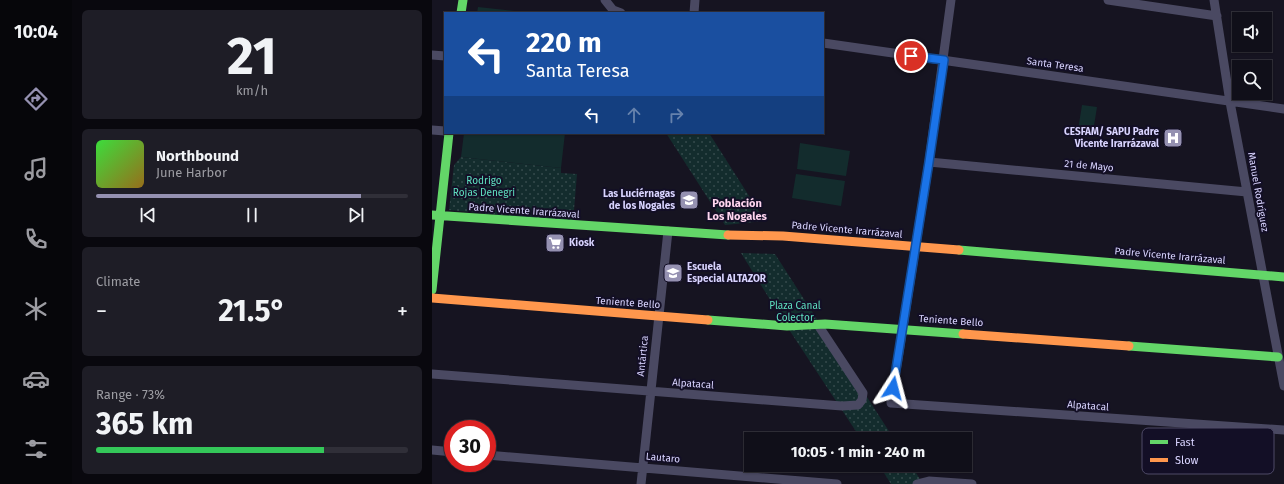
<!DOCTYPE html>
<meta charset="utf-8">
<style>
:root{--surface:#100f19;--page:#1e1d26;--text:#f1f3f6;--muted:#9c9ca2;--line:#302f38;--accent:#9591b1}
body{margin:0;font-family:"Fira Sans",sans-serif;background:var(--page);color:var(--text);height:100vh;display:flex;flex-direction:column;font-size:15px;white-space:nowrap}
*{box-sizing:border-box;margin:0}
p{font-size:13px;color:var(--muted)}
.icon{flex:none;width:22px;height:22px;fill:none;stroke:currentColor;stroke-width:2;stroke-linecap:round;stroke-linejoin:round}
.map{position:relative;flex:1;overflow:hidden}
.details{display:flex;flex-direction:column;gap:10px;padding:10px;background:#09080e;width:360px}
.details>*{flex:none}
.banner{position:absolute;left:12px;top:12px;width:380px;height:122px;border-radius:0px;box-shadow:0 1px 3px #0004,0 0 0 1px var(--line);background:#1a4fa0;color:#fff;overflow:hidden}
.buttons{position:absolute;left:800px;top:12px;display:grid;gap:8px}
.buttons a{display:grid;place-items:center;width:40px;height:40px;border-radius:0px;background:var(--surface);box-shadow:0 1px 3px #0004,0 0 0 1px var(--line);font-size:20px}
.speed{position:absolute;left:12px;top:420px;display:flex;gap:8px;font-size:20px;font-weight:700;text-align:center}
.speed>*{display:grid;place-content:center;width:52px;height:52px;border-radius:50%;background:var(--surface);box-shadow:0 1px 3px #0004,0 0 0 1px var(--line);line-height:1}
.speed .limit{border:6px solid #d22;background:#fff;color:#111}
.pin{position:absolute;display:grid;place-items:center;width:34px;height:34px;color:#fff;margin:-17px;border:2px solid #fff;border-radius:50%;box-shadow:0 1px 4px #0007}
.me{position:absolute;width:44px;margin:-22px;rotate:9deg;stroke-linejoin:round;filter:drop-shadow(0 0 3px #0008)}
.turn{display:flex;align-items:center;gap:14px;height:84px;padding:0 16px;font-size:18px}
.turn .icon{width:52px;height:52px;stroke-width:2.5}
.turn b{display:block;font-size:28px;line-height:34px}
.lanes{display:flex;align-items:center;height:38px;padding:0 16px;background:#0003;justify-content:center;gap:20px;direction:ltr}
.lanes .off{opacity:.35}
.big{font-size:30px;font-weight:700;line-height:1.1}
.details .card{flex:1;display:flex;flex-direction:column;justify-content:center;gap:6px;min-width:0;padding:0 14px;border-radius:6px;background:var(--page)}
.details .dial{align-items:center;gap:0}
.dial b{font-size:52px;line-height:1}
.song{display:flex;align-items:center;gap:12px}
.cover{width:48px;height:48px;border-radius:6px;background:linear-gradient(135deg,hsl(120 70% 55%),hsl(40 70% 35%))}
.played{height:4px;border-radius:2px;background:linear-gradient(90deg,var(--accent) 85%,var(--line) 85%)}
.keys{display:flex;justify-content:space-around;direction:ltr}
.heat{display:flex;justify-content:space-between;align-items:center;font-size:22px;direction:ltr}
.charge{height:6px;border-radius:3px;background:linear-gradient(90deg,#34c759 73%,var(--line) 0)}
.trip{position:absolute;left:312px;top:432px;width:228px;height:40px;border-radius:0px;background:var(--surface);box-shadow:0 1px 3px #0004,0 0 0 1px var(--line);font-weight:700;line-height:40px;text-align:center}
main{display:flex;flex:1;min-height:0}
.dock{display:flex;flex-direction:column;width:72px;justify-content:space-around;align-items:center;background:#06060a;color:var(--muted)}
.dock .icon{width:28px;height:28px}
.dock .selected{color:var(--accent)}
.dock b{font-size:18px;color:var(--text)}
.map>svg:first-child{display:block}
.park{fill:url(#park-dots)}
.pitch{fill:#132c2d}
.lines{fill:none;stroke-linecap:round;stroke-linejoin:round}
.street{stroke:#4a4962;stroke-width:9}
.fast{stroke:#63d668;stroke-width:9}
.slow{stroke:#ff974d;stroke-width:9}
.route-casing{stroke:#114b97;stroke-width:10}
.route{stroke:#1a73e8;stroke-width:7}
.labels{text-anchor:middle;dominant-baseline:central;stroke-width:4;stroke-linejoin:round;paint-order:stroke}
.street-label{font-size:10px;fill:#d9d4ff;stroke:#130f26}
.poi-label{font-size:10px;font-weight:bold;fill:#d9d4ff;stroke:#130f26;text-anchor:end}
.park-label{font-size:10px;fill:#5fe0c0;stroke:#130f26}
.neighbourhood-label{font-size:11px;font-weight:bold;fill:#ffd6f0;stroke:#130f26}
.key{fill:#130f26;stroke:#4e4a67;stroke-width:1}
.key-label{font-size:11px;fill:#d9d4ff}
</style>
<main>
<nav class="dock">
<b>10:04</b>
<svg class="icon selected" aria-label="directions" viewBox="0 0 24 24"><path d="M12 3l9 9-9 9-9-9zM9 14v-3h6M13 9l2 2-2 2"/></svg>
<svg class="icon" aria-label="music" viewBox="0 0 24 24"><path d="M9 18V5l10-2v13"/><circle cx="6" cy="18" r="3"/><circle cx="16" cy="16" r="3"/></svg>
<svg class="icon" aria-label="phone" viewBox="0 0 24 24"><path d="M5 4h4l2 5-3 2q2 4 5 5l2-3 5 2v4C11 20 4 13 5 4z"/></svg>
<svg class="icon" aria-label="climate" viewBox="0 0 24 24"><path d="M12 3v18M4 7l16 10M4 17L20 7"/></svg>
<svg class="icon" aria-label="car" viewBox="0 0 24 24"><path d="M5 17H2v-5l4-1 3-4h7l3 4 3 1v5h-3M9 17h6M6 11h13"/><circle cx="7" cy="17" r="2"/><circle cx="17" cy="17" r="2"/></svg>
<svg class="icon" aria-label="filters" viewBox="0 0 24 24"><path d="M4 7h16M4 17h16"/><circle cx="9" cy="7" r="2"/><circle cx="15" cy="17" r="2"/></svg>
</nav>
<section class="details">
<div class="card dial"><b>21</b><p>km/h</p></div>
<div class="card">
<div class="song"><i class="cover"></i><div><b>Northbound</b><p>June Harbor</p></div></div>
<div class="played"></div>
<div class="keys"><svg class="icon" aria-label="previous" viewBox="0 0 24 24"><path d="M18 5L8 12l10 7zM5 5v14"/></svg><svg class="icon" aria-label="pause" viewBox="0 0 24 24"><path d="M8 5v14M16 5v14"/></svg><svg class="icon" aria-label="next" viewBox="0 0 24 24"><path d="M6 5l10 7-10 7zM19 5v14"/></svg></div>
</div>
<div class="card"><p>Climate</p>
<div class="heat"><a>−</a><b class="big">21.5°</b><a>+</a></div>
</div>
<div class="card"><p>Range · 73%</p><b class="big">365 km</b><div class="charge"></div></div>
</section>
<div class="map">
<svg width="852" height="484" viewBox="0 0 852 484">
<defs>
<pattern id="park-dots" width="8" height="8" patternUnits="userSpaceOnUse"><rect width="8" height="8" fill="#132c2d"/><path d="M2 2h.1M6 6h.1" fill="none" stroke="#354a4c" stroke-width="1.8" stroke-linecap="round"/></pattern>
</defs>
<rect width="100%" height="100%" fill="#161421"/>
<path class="park" d="M234,133h43l56,88 -40,4z
M29,157l100,11v5l16,1 -4,48 -124,-12 5,-45z
M309,253l34,1 119,185h-33l-79,-120z
M447,465h32l12,19h-32z"/>
<path class="pitch" d="M46,7l54,6h-55z
M650,105l15,2 -4,25 -15,-2z
M32,133h101l-4,35 -100,-11z
M368,143l50,8 -4,25 -49,-7z
M364,174l49,7 -4,25 -49,-8z"/>
<g class="lines">
<path class="street" d="M173,0l8,10 8,3
M519,0l-22,162 -38,241 393,27
M676,0l109,16
M782,0l16,102 54,284
M262,13l1,-13
M391,43l461,66
M0,55l13,1
M0,130l13,1
M497,162l318,30
M0,374l410,32 16,-1 4,-5 1,-7 -45,-68
M0,450l21,2
M55,455l350,29
M209,484l27,-253
M485,484l12,-3 43,3"/>
<path class="fast" d="M29,13l2,-13
M0,215l296,20
M527,250l325,27
M0,290l17,-157
M276,320l79,6 38,-2 138,10
M697,346l149,11"/>
<path class="slow" d="M296,235l55,1 176,14
M0,298l276,22
M531,334l166,12"/>
</g>
<g class="lines">
<g class="route-casing">
<path id="route" d="M461,388l36,-226 15,-102 -33,-4"/>
</g>
<use href="#route" class="route"/>
</g>
<defs>
<g id="hospital-square" transform="scale(1)"><rect x="-9" y="-9" width="18" height="18" rx="4" fill="#9591b1" stroke="#130f26"/><path d="M-5-5h3v3.5h4V-5h3V5h-3V1.5h-4V5h-3Z" fill="#fff"/></g>
<g id="school-square" transform="scale(1)"><rect x="-9" y="-9" width="18" height="18" rx="4" fill="#9591b1" stroke="#130f26"/><path d="M0-5L7-2L0 1L-7-2ZM-4 1L0 2.5L4 1V4Q0 6-4 4Z" fill="#fff"/></g>
<g id="supermarket-square" transform="scale(1)"><rect x="-9" y="-9" width="18" height="18" rx="4" fill="#9591b1" stroke="#130f26"/><path d="M-6-5.5h2.5l.6 2H6L4.5 2H-2.5L-4.4-4H-6ZM-1.5 3.2a1.3 1.3 0 1 0 .1 0ZM3 3.2a1.3 1.3 0 1 0 .1 0Z" fill="#fff"/></g>
</defs>
<g fill-rule="evenodd">
<use href="#hospital-square" x="741" y="138"/>
<use href="#school-square" x="257" y="200"/>
<use href="#supermarket-square" x="123" y="243"/>
<use href="#school-square" x="241" y="273"/>
</g>
<g class="labels">
<g class="street-label">
<text transform="translate(623 65) rotate(8)">Santa Teresa</text>
<text transform="translate(657 166) rotate(5)">21 de Mayo</text>
<text transform="translate(826 192) rotate(80)">Manuel Rodríguez</text>
<text transform="translate(92 211) rotate(4)">Padre Vicente Irarrázaval</text>
<text transform="translate(415 230) rotate(5)">Padre Vicente Irarrázaval</text>
<text transform="translate(738 256) rotate(5)">Padre Vicente Irarrázaval</text>
<text transform="translate(196 303) rotate(4)">Teniente Bello</text>
<text transform="translate(519 321) rotate(4)">Teniente Bello</text>
<text transform="translate(211 356) rotate(-84)">Antártica</text>
<text transform="translate(261 384) rotate(4)">Alpatacal</text>
<text transform="translate(656 406) rotate(4)">Alpatacal</text>
<text transform="translate(231 458) rotate(5)">Lautaro</text>
</g>
<g class="poi-label">
<text x="727" y="132">CESFAM/ SAPU Padre<tspan x="727" dy="12">Vicente Irarrázaval</tspan></text>
<text x="243" y="194">Las Luciérnagas<tspan x="243" dy="12">de los Nogales</tspan></text>
<text x="137" y="243" text-anchor="start">Kiosk</text>
<text x="255" y="267" text-anchor="start">Escuela<tspan x="255" dy="12">Especial ALTAZOR</tspan></text>
</g>
<g class="park-label">
<text x="52" y="181">Rodrigo<tspan x="52" dy="12">Rojas Denegri</tspan></text>
<text x="363" y="306">Plaza Canal<tspan x="363" dy="12">Colector</tspan></text>
</g>
<g class="neighbourhood-label">
<text x="305" y="203">Población<tspan x="305" dy="13">Los Nogales</tspan></text>
</g>
</g>
<rect x="710" y="428" width="132" height="46" rx="6" class="key"/>
<rect x="718" y="440" width="18" height="4" fill="#63d668"/>
<rect x="718" y="458" width="18" height="4" fill="#ff974d"/>
<g class="key-label">
<text x="743" y="446">Fast</text>
<text x="743" y="464">Slow</text>
</g>
</svg>
<div class="buttons">
<a><svg class="icon" aria-label="sound" viewBox="0 0 24 24"><path d="M4 9h4l5-4v14l-5-4H4zM17 9q2 3 0 6"/></svg></a>
<a><svg class="icon" aria-label="search" viewBox="0 0 24 24"><circle cx="10" cy="10" r="6"/><path d="M15 15l6 6"/></svg></a>
</div>
<div class="speed"><div class="limit">30</div></div>
<div class="pin" style="left:479px;top:56px;background:#d93025"><svg class="icon" aria-label="arrive" viewBox="0 0 24 24"><path d="M6 21V4h12l-3 4 3 4H6"/></svg></div>
<svg class="me" style="left:461px;top:388px" viewBox="-20 -20 40 40"><path d="M0-17L14 15 0 8-14 15z" fill="#1a73e8" stroke="#fff" stroke-width="4"/></svg>
<div class="trip">10:05 · 1 min · 240 m</div>
<div class="banner">
<div class="turn"><svg class="icon" aria-label="left" viewBox="0 0 24 24"><path d="M17 20v-9H6M10 6l-5 5 5 5"/></svg><div><b>220 m</b>Santa Teresa</div></div>
<div class="lanes"><svg class="icon" aria-label="left" viewBox="0 0 24 24"><path d="M17 20v-9H6M10 6l-5 5 5 5"/></svg><svg class="icon off" aria-label="ahead" viewBox="0 0 24 24"><path d="M12 20V5M6 11l6-6 6 6"/></svg><svg class="icon off" aria-label="right" viewBox="0 0 24 24"><path d="M7 20v-9h11M14 6l5 5-5 5"/></svg></div>
</div>
</div>
</main>
